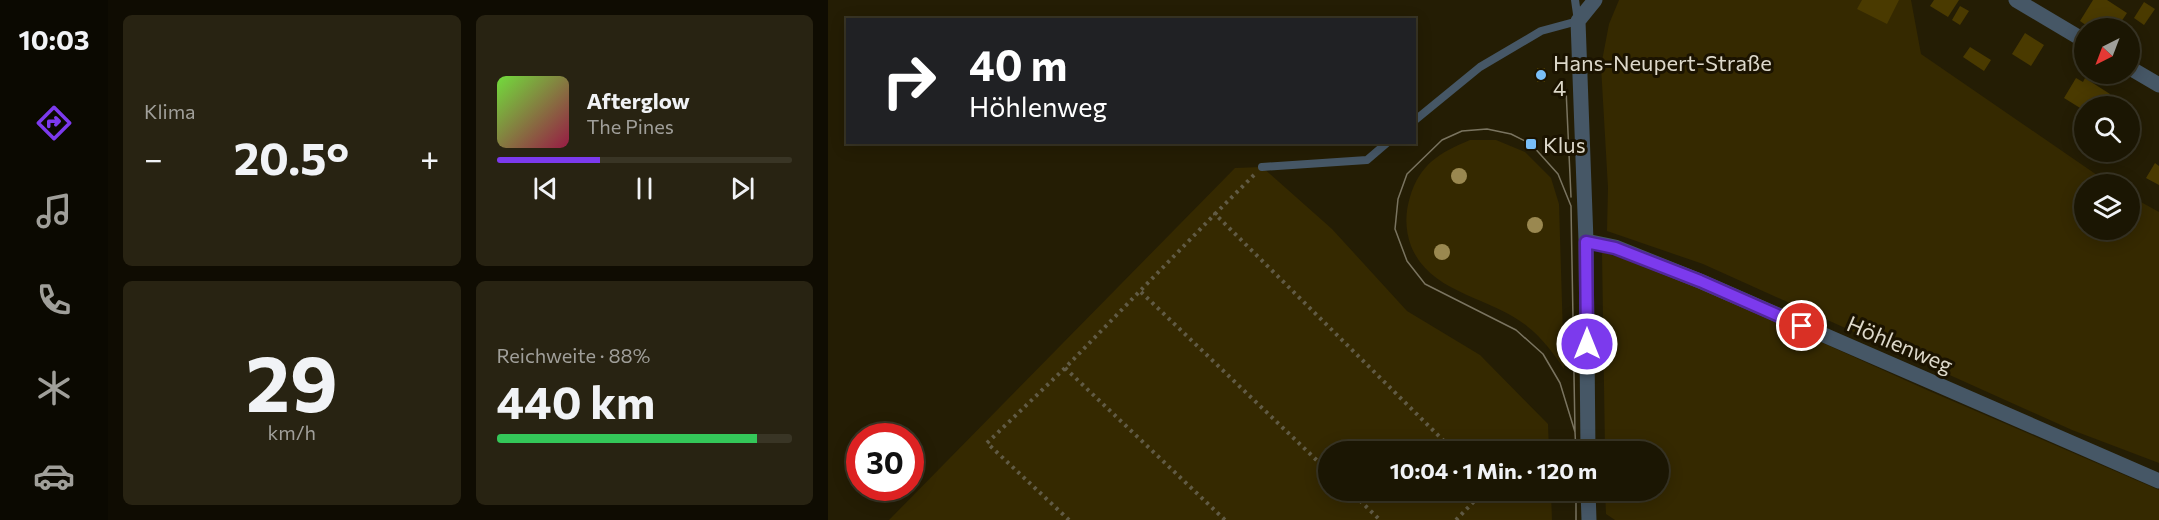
<!DOCTYPE html>
<html lang="de">
<meta charset="utf-8">
<style>
:root{--surface:#1b1603;--page:#282312;--text:#f1f3f6;--muted:#a09f9a;--line:#393525;--accent:#7c3aed}
body{margin:0;font-family:Commissioner,sans-serif;background:var(--page);color:var(--text);height:100vh;display:flex;flex-direction:column;font-size:22px;white-space:nowrap}
*{box-sizing:border-box;margin:0}
p{font-size:20px;color:var(--muted)}
.icon{flex:none;width:33px;height:33px;fill:none;stroke:currentColor;stroke-width:2;stroke-linecap:round;stroke-linejoin:round}
.map{position:relative;flex:1;overflow:hidden}
.sheet{display:flex;flex-direction:column;gap:15px;padding:15px;background:#0f0c02;width:720px}
.sheet>*{flex:none}
.banner{position:absolute;left:18px;top:18px;width:570px;height:126px;border-radius:0px;box-shadow:0 3px 15px #0003,0 0 0 2px var(--line);background:#202124;color:#fff;overflow:hidden}
.needle{width:39px;rotate:222deg}
.controls{position:absolute;left:1246px;top:18px;display:grid;gap:12px}
.controls a{display:grid;place-items:center;width:66px;height:66px;border-radius:50%;background:var(--surface);box-shadow:0 3px 15px #0003,0 0 0 2px var(--line);font-size:30px}
.speed{position:absolute;left:18px;top:423px;display:flex;gap:12px;font-size:30px;font-weight:700;text-align:center}
.speed>*{display:grid;place-content:center;width:78px;height:78px;border-radius:50%;background:var(--surface);box-shadow:0 3px 15px #0003,0 0 0 2px var(--line);line-height:1}
.speed .limit{border:9px solid #d22;background:#fff;color:#111}
.pin{position:absolute;display:grid;place-items:center;width:51px;height:51px;color:#fff;margin:-26px;border:3px solid #fff;border-radius:50%;box-shadow:0 2px 6px #0007}
.me{position:absolute;width:66px;margin:-33px;rotate:0deg;stroke-linejoin:round;filter:drop-shadow(0 0 4px #0008)}
.turn{display:flex;align-items:center;gap:21px;height:126px;padding:0 24px;font-size:27px}
.turn .icon{width:78px;height:78px;stroke-width:2.5}
.turn b{display:block;font-size:42px;line-height:51px}
.big{font-size:45px;font-weight:700;line-height:1.1}
.sheet .tile{flex:1;display:flex;flex-direction:column;justify-content:center;gap:9px;min-width:0;padding:0 21px;border-radius:9px;background:var(--page)}
.sheet .dial{align-items:center;gap:0}
.dial b{font-size:78px;line-height:1}
.song{display:flex;align-items:center;gap:18px}
.cover{width:72px;height:72px;border-radius:9px;background:linear-gradient(135deg,hsl(100 70% 55%),hsl(340 70% 35%))}
.played{height:6px;border-radius:3px;background:linear-gradient(90deg,var(--accent) 35%,var(--line) 35%)}
.keys{display:flex;justify-content:space-around;direction:ltr}
.heat{display:flex;justify-content:space-between;align-items:center;font-size:33px;direction:ltr}
.charge{height:9px;border-radius:4px;background:linear-gradient(90deg,#34c759 88%,var(--line) 0)}
.sheet .tiles{flex:1;display:grid;gap:15px;grid-template-columns:repeat(2,1fr)}
.trip{position:absolute;left:490px;top:441px;width:351px;height:60px;border-radius:30px;background:var(--surface);box-shadow:0 3px 15px #0003,0 0 0 2px var(--line);font-weight:700;line-height:60px;text-align:center}
main{display:flex;flex:1;min-height:0}
.tabs{display:flex;flex-direction:column;width:108px;justify-content:space-around;align-items:center;background:#0b0901;color:var(--muted)}
.tabs .icon{width:42px;height:42px}
.tabs .selected{color:var(--accent)}
.tabs b{font-size:27px;color:var(--text)}
.map>svg:first-child{display:block}
.green{fill:#352900}
.building{fill:#4a3a00}
.lines{fill:none;stroke-linecap:round;stroke-linejoin:round}
.path{stroke:#615b45;stroke-width:4;stroke-dasharray:3 4.5;stroke-linecap:butt}
.lane{stroke:#465766;stroke-width:8}
.street{stroke:#465766;stroke-width:15}
.tram{stroke:#7a7460;stroke-width:1.5}
.tree{fill:#9a8850}
.route-casing{stroke:#51269a;stroke-width:15}
.route{stroke:#7c3aed;stroke-width:10}
.poi-dot{fill:#79bff8;stroke:#1b1300;stroke-width:2}
.labels{text-anchor:middle;dominant-baseline:central;stroke-width:6;stroke-linejoin:round;paint-order:stroke}
.poi-label{font-size:22px;fill:#ddd8ca;stroke:#1b1300;text-anchor:start}
.street-label{font-size:22px;fill:#ddd8ca;stroke:#1b1300}
</style>
<main>
<nav class="tabs">
<b>10:03</b>
<svg class="icon selected" aria-label="directions" viewBox="0 0 24 24"><path d="M12 3l9 9-9 9-9-9zM9 14v-3h6M13 9l2 2-2 2"/></svg>
<svg class="icon" aria-label="music" viewBox="0 0 24 24"><path d="M9 18V5l10-2v13"/><circle cx="6" cy="18" r="3"/><circle cx="16" cy="16" r="3"/></svg>
<svg class="icon" aria-label="phone" viewBox="0 0 24 24"><path d="M5 4h4l2 5-3 2q2 4 5 5l2-3 5 2v4C11 20 4 13 5 4z"/></svg>
<svg class="icon" aria-label="climate" viewBox="0 0 24 24"><path d="M12 3v18M4 7l16 10M4 17L20 7"/></svg>
<svg class="icon" aria-label="car" viewBox="0 0 24 24"><path d="M5 17H2v-5l4-1 3-4h7l3 4 3 1v5h-3M9 17h6M6 11h13"/><circle cx="7" cy="17" r="2"/><circle cx="17" cy="17" r="2"/></svg>
</nav>
<section class="sheet">
<div class="tiles">
<div class="tile"><p>Klima</p>
<div class="heat"><a>−</a><b class="big">20.5°</b><a>+</a></div>
</div>
<div class="tile">
<div class="song"><i class="cover"></i><div><b>Afterglow</b><p>The Pines</p></div></div>
<div class="played"></div>
<div class="keys"><svg class="icon" aria-label="previous" viewBox="0 0 24 24"><path d="M18 5L8 12l10 7zM5 5v14"/></svg><svg class="icon" aria-label="pause" viewBox="0 0 24 24"><path d="M8 5v14M16 5v14"/></svg><svg class="icon" aria-label="next" viewBox="0 0 24 24"><path d="M6 5l10 7-10 7zM19 5v14"/></svg></div>
</div>
<div class="tile dial"><b>29</b><p>km/h</p></div>
<div class="tile"><p>Reichweite · 88%</p><b class="big">440 km</b><div class="charge"></div></div>
</div>
</section>
<div class="map">
<svg width="1331" height="520" viewBox="0 0 1331 520">
<rect width="100%" height="100%" fill="#241d04"/>
<path class="green" d="M791,0h292l10,54 189,130h-25v46h45v-34l29,16v251l-87,-33 -369,-166 -96,-33 1,-43 -7,-122 8,-42z
M642,140h26l29,12 26,26 8,26 5,165c-10,-15 -22,-31 -36,-42 -37,-31 -97,-32 -117,-81 -6,-16 -6,-33 -1,-49 10,-33 29,-44 60,-57z
M434,167l70,62 75,82 73,44 68,69 1,27 -220,1v38l222,1 1,29h-663l346,-352z
M774,252l64,20 261,118 232,100v30h-544l-9,-6 -1,-23 54,-1v-38l-54,-1z"/>
<path class="building" d="M1034,0h37l-12,24 -30,-15z
M1106,0h25l-11,17 -18,-11z
M1265,0h14l20,13 -10,15h-27l-10,-7z
M1316,2l11,7 -11,16 -10,-7z
M1132,6l9,5 -9,14 -8,-5z
M1197,33l19,12 -13,21 -19,-12z
M1142,47l21,13 -7,11 -21,-14z
M709,68h8v14h-8z
M1248,78l7,4 2,-4 25,16 -7,12h-18v5l-21,-13z
M1327,163l4,3v19l-13,-7z"/>
<g class="lines">
<path class="path" d="M426,175l-39,39 240,238
M313,292l188,180
M237,368l160,152
M695,452l5,-6
M521,490l31,30
M241,520l-82,-77 78,-75 150,-154
M628,520l29,-30"/>
<path class="lane" d="M586,121l66,-54 61,-36 37,-10 -3,-21
M434,167l105,-7 21,-18"/>
<path class="street" d="M1188,0l69,41
M1302,68l29,17
M758,241l29,6 85,34 459,200
M760,452l-2,-211 -8,-220 17,-21
M760,490l1,30"/>
<path class="tram" d="M738,89l5,108
M747,432l-15,-49 -17,-29 -27,-24 -91,-46 -18,-23 -12,-32 3,-30 9,-25 35,-34 20,-9 25,-2 24,5 20,10 27,30 13,32 4,226 1,20
M748,490v30"/>
</g>
<g class="tree">
<circle cx="631" cy="176" r="8"/>
<circle cx="707" cy="225" r="8"/>
<circle cx="614" cy="252" r="8"/>
</g>
<g class="lines">
<g class="route-casing">
<path id="route" d="M759,344l-1,-102 29,6 85,33 102,45"/>
</g>
<use href="#route" class="route"/>
</g>
<g class="poi-dot">
<circle cx="713" cy="75" r="6"/>
<rect x="697" y="138" width="12" height="12" rx="3"/>
</g>
<g class="labels">
<g class="poi-label">
<text x="725" y="62">Hans-Neupert-Straße<tspan x="725" dy="25">4</tspan></text>
<text x="715" y="144">Klus</text>
</g>
<g class="street-label">
<text transform="translate(1072 344) rotate(23)">Höhlenweg</text>
</g>
</g>
</svg>
<div class="controls">
<a><svg class="needle" viewBox="-14 -14 28 28"><path d="M0-13l5 13h-10z" fill="#e53935"/><path d="M0 13l5-13h-10z" fill="#a09f9a"/></svg></a>
<a><svg class="icon" aria-label="search" viewBox="0 0 24 24"><circle cx="10" cy="10" r="6"/><path d="M15 15l6 6"/></svg></a>
<a><svg class="icon" aria-label="layers" viewBox="0 0 24 24"><path d="M12 4l9 5-9 5-9-5zM3 14l9 5 9-5"/></svg></a>
</div>
<div class="speed"><div class="limit">30</div></div>
<div class="pin" style="left:974px;top:326px;background:#d93025"><svg class="icon" aria-label="arrive" viewBox="0 0 24 24"><path d="M6 21V4h12l-3 4 3 4H6"/></svg></div>
<svg class="me" style="left:759px;top:344px" viewBox="-20 -20 40 40"><circle r="17" fill="#7c3aed" stroke="#fff" stroke-width="3"/><path d="M0-11L8 9 0 5-8 9z" fill="#fff"/></svg>
<div class="trip">10:04 · 1 Min. · 120 m</div>
<div class="banner">
<div class="turn"><svg class="icon" aria-label="right" viewBox="0 0 24 24"><path d="M7 20v-9h11M14 6l5 5-5 5"/></svg><div><b>40 m</b>Höhlenweg</div></div>
</div>
</div>
</main>
